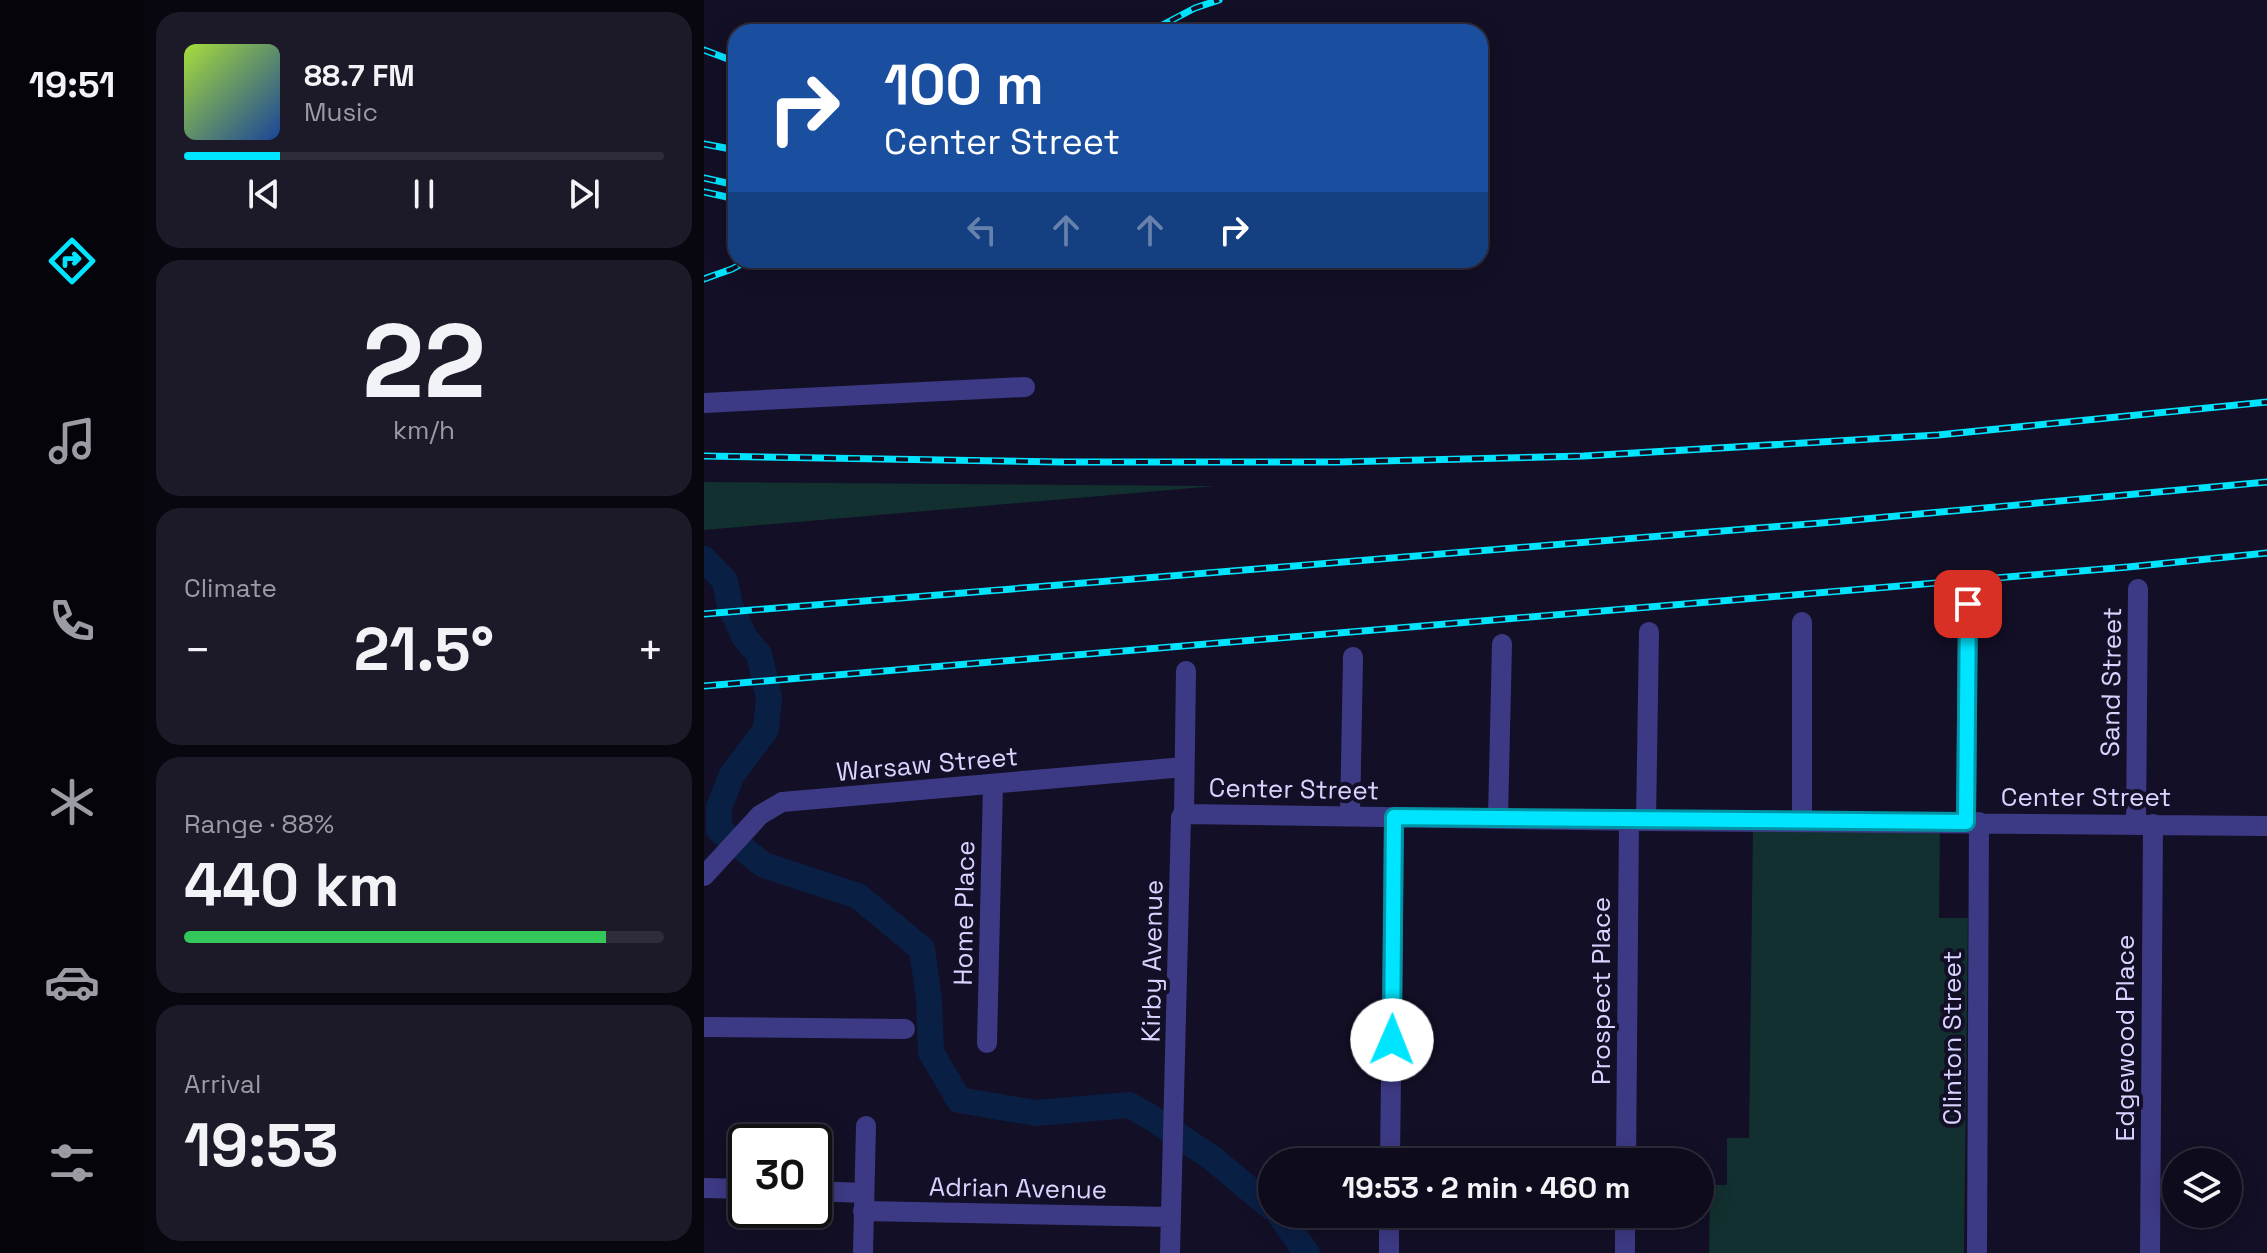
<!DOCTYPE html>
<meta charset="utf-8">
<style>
:root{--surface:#0e0b1c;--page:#1c1929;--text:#f1f3f6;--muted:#9b9ba3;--line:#2e2b3b;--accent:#00e5ff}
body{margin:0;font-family:"Space Grotesk",sans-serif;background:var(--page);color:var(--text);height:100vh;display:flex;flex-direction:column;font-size:30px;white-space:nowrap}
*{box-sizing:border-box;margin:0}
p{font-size:26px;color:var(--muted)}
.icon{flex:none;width:44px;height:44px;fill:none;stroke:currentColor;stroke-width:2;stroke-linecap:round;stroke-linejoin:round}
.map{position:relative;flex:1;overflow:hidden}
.panel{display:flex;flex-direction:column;gap:12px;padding:12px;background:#08060f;width:560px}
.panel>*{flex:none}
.hud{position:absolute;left:24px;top:24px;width:760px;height:244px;border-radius:24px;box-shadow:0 4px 20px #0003,0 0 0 2px var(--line);background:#1a4fa0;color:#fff;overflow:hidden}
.tools{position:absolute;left:1458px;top:1148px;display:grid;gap:16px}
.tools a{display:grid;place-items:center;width:80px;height:80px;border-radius:50%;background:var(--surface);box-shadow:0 4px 20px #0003,0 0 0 2px var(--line);font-size:40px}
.speed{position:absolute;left:24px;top:1124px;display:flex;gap:16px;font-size:40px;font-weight:700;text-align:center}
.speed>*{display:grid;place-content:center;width:104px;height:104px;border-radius:50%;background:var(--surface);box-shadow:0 4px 20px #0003,0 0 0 2px var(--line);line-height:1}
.speed .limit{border:4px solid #111;border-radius:12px;background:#fff;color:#111}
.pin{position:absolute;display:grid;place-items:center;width:68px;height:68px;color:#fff;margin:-34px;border-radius:16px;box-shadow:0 4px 12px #0006}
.me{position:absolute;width:88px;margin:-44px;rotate:1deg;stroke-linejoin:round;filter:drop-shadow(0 0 6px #0008)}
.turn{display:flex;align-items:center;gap:28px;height:168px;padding:0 24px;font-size:36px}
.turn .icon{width:104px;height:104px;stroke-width:2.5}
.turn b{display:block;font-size:56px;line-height:68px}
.lanes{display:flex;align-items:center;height:76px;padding:0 24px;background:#0003;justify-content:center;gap:40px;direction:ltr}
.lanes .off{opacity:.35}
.big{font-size:60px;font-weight:700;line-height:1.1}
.panel .card{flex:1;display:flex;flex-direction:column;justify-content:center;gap:12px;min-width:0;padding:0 28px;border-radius:24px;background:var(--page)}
.panel .dial{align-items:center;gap:0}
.dial b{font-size:104px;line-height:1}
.song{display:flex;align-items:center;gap:24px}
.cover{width:96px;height:96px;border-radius:12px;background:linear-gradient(135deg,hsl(80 70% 55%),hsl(220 70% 35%))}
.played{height:8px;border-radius:4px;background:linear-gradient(90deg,var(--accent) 20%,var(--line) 20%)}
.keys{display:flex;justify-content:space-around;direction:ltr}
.heat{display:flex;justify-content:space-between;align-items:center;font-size:44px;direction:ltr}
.charge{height:12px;border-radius:6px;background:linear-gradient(90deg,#34c759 88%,var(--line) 0)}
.trip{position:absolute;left:554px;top:1148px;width:456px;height:80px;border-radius:40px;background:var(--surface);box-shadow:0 4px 20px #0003,0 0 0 2px var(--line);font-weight:700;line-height:80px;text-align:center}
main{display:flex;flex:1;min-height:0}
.menu{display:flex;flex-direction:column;width:144px;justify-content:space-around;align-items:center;background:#06040b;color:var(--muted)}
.menu .icon{width:56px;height:56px}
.menu .selected{color:var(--accent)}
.menu b{font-size:36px;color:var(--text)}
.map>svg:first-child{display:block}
.green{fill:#12302f}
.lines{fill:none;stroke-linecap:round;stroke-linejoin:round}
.river{stroke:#0a1f44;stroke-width:26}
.minor{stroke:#3d3a85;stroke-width:20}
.rail-casing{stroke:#00e5ff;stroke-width:7}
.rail{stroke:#130f26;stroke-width:4;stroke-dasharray:12;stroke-linecap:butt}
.route-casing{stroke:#0095a6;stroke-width:20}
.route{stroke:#00e5ff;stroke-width:14}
.labels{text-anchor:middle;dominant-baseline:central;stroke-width:8;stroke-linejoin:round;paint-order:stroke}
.street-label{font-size:26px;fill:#d9d4ff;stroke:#130f26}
</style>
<main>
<nav class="menu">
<b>19:51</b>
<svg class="icon selected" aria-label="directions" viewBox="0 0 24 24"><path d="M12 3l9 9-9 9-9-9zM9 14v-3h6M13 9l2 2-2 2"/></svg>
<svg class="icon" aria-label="music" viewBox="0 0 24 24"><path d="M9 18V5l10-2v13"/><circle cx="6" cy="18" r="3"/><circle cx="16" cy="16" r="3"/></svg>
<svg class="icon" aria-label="phone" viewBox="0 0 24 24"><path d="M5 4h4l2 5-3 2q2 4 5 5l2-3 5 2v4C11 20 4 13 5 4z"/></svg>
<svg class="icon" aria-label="climate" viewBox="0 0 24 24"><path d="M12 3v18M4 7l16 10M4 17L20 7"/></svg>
<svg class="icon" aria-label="car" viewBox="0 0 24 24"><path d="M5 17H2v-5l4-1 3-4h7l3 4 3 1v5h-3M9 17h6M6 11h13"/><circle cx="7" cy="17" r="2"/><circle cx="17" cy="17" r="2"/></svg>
<svg class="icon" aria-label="filters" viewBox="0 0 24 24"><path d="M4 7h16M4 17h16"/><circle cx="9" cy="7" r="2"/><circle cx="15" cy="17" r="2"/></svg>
</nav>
<section class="panel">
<div class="card">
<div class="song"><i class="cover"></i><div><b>88.7 FM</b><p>Music</p></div></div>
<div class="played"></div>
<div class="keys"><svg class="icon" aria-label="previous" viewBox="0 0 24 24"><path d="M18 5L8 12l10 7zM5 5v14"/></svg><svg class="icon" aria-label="pause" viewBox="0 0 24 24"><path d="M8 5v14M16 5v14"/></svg><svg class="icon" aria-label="next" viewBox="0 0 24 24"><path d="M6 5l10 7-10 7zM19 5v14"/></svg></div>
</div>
<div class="card dial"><b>22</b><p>km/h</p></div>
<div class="card"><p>Climate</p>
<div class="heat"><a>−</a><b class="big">21.5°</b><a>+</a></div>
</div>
<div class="card"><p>Range · 88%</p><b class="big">440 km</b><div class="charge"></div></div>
<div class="card"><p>Arrival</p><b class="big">19:53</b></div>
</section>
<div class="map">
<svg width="1563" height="1253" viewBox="0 0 1563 1253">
<rect width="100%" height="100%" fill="#130f26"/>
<path class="green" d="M0,482l512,4 -512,44z
M1049,825l187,2 -1,91h29l-4,335h-255l1,-68h17v-47h22z"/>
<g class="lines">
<path class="river" d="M0,559l21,22 5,25 15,32 14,16 10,44 -3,31 -34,46 -13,32v23l45,35 94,31 64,53 7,50 2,53 28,48 77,13 93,-8 20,11 63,42 60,50
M575,1214l28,39"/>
<path class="minor" d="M0,403l321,-16
M1098,622v199
M480,814l462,7 621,5
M646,816l3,-159
M794,818l4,-174
M942,821l3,-189
M1262,822l2,-218
M1432,824l2,-235
M0,876l56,-61 22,-13 402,-35
M0,1027l201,2
M283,1043l6,-258
M686,1162l4,-345
M922,1162l3,-342
M0,1188l42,1
M110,1191l50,2
M159,1211l308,6
M159,1253l3,-127
M466,1253l11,-436 3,-3 2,-143
M685,1253v-39
M921,1253v-39
M1273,1253l2,-431
M1446,1253l3,-429"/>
<g class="rail-casing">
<path id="rail" d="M445,32l46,-24 24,-8
M0,50l32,12
M0,144l32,6
M0,178l32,7
M0,192l32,7
M0,279l28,-10 17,-9
M0,456l359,6h275l246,-6 354,-21 329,-33
M0,614l1117,-91 446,-41
M0,686l1424,-119 139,-14"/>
</g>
<use href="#rail" class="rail"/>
</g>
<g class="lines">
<g class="route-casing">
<path id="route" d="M688,1040l2,-223 572,5 2,-218"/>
</g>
<use href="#route" class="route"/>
</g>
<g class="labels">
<g class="street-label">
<text transform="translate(1407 682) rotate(-89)">Sand Street</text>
<text transform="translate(223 764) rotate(-5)">Warsaw Street</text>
<text transform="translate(590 789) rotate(1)">Center Street</text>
<text x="1382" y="797">Center Street</text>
<text transform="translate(260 913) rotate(-89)">Home Place</text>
<text transform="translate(448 961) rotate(-89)">Kirby Avenue</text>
<text transform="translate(897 991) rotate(-90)">Prospect Place</text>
<text transform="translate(1248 1038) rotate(-90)">Clinton Street</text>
<text transform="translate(1421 1038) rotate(-90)">Edgewood Place</text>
<text transform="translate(314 1188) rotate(1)">Adrian Avenue</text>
</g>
</g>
</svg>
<div class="tools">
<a><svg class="icon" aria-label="layers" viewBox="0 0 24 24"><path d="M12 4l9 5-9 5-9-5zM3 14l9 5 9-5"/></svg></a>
</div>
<div class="speed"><div class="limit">30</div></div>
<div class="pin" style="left:1264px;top:604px;background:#d93025"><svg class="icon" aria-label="arrive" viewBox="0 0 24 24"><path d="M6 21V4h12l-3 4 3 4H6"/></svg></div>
<svg class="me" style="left:688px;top:1040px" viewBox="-20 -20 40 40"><circle r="19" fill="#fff"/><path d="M0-13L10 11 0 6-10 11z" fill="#00e5ff"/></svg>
<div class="trip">19:53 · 2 min · 460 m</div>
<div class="hud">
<div class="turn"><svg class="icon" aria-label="right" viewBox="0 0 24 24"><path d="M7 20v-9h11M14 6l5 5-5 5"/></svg><div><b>100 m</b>Center Street</div></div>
<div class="lanes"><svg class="icon off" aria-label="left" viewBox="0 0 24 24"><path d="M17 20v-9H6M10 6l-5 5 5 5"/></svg><svg class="icon off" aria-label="ahead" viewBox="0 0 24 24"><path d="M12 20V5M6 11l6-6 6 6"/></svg><svg class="icon off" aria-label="ahead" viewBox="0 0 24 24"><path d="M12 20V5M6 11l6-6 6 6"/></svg><svg class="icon" aria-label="right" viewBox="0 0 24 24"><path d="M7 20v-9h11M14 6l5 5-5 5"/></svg></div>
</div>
</div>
</main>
